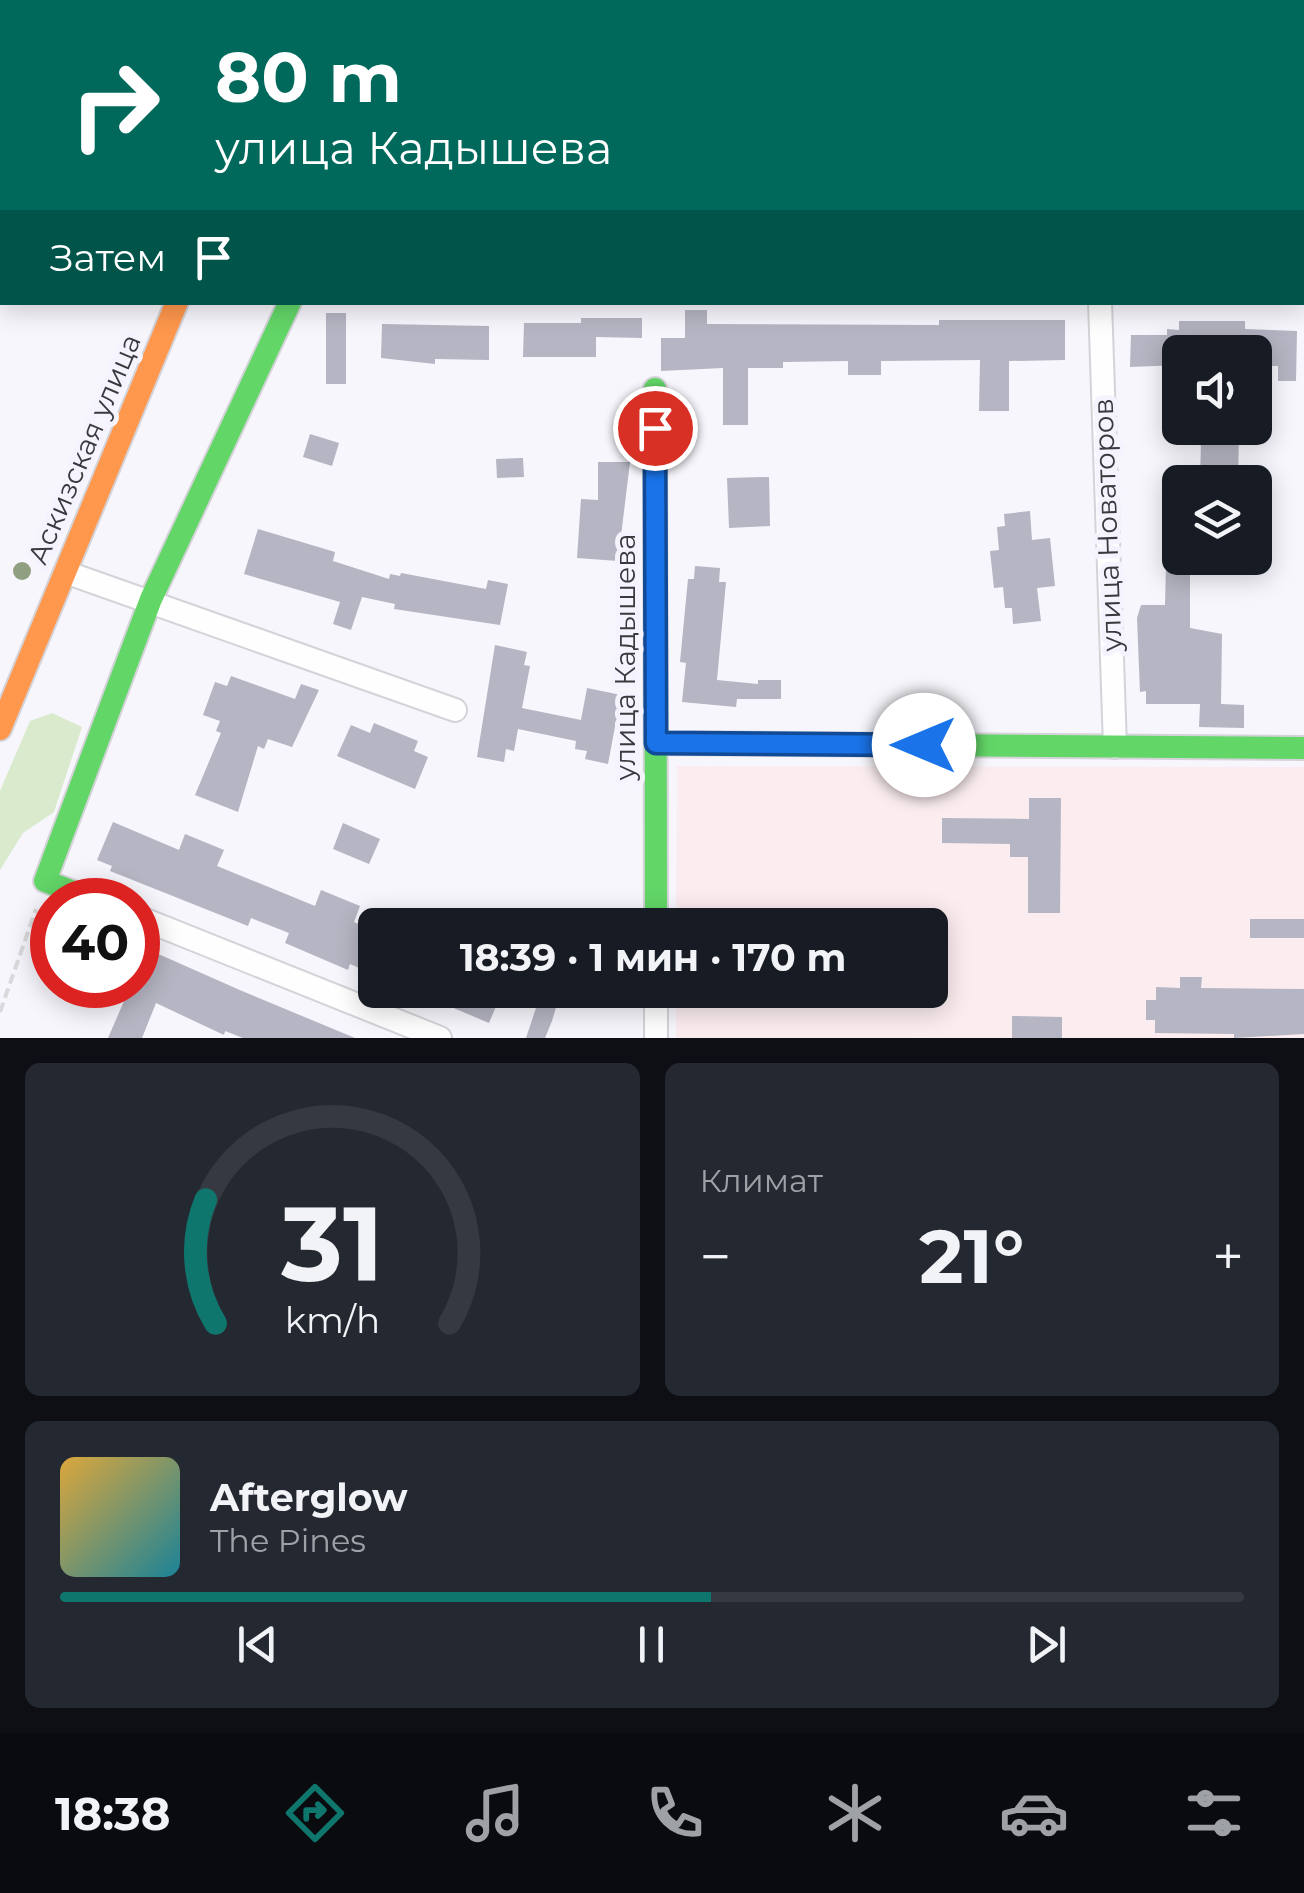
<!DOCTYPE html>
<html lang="ru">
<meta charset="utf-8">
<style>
:root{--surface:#171b24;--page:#242831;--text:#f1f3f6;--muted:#9ea1a6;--line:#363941;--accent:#0f766e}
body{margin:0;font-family:Montserrat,sans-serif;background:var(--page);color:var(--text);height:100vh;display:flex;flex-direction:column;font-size:38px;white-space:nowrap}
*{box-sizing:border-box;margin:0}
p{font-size:32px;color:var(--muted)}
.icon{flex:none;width:55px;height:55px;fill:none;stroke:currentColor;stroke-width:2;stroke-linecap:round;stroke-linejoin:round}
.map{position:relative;height:1038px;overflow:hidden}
.panel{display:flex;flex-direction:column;gap:25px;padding:25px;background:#0d0f14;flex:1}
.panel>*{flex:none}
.banner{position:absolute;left:0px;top:0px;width:1305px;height:305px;box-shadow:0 5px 25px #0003;background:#00695c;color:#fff;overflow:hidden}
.buttons{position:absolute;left:1162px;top:335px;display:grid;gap:20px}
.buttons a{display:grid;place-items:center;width:110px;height:110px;border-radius:15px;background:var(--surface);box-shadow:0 5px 25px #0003;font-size:50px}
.speed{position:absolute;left:30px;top:878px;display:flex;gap:20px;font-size:50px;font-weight:700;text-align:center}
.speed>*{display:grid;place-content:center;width:130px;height:130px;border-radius:50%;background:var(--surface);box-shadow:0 5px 25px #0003;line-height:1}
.speed .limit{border:15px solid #d22;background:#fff;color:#111}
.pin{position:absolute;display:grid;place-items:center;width:85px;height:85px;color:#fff;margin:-42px;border:5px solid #fff;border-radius:50%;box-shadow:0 2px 10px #0007}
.me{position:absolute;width:110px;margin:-55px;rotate:270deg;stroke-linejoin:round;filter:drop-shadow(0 0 8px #0008)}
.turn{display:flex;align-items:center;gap:35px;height:210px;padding:0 50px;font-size:45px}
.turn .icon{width:130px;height:130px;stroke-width:2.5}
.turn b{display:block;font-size:70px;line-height:85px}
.then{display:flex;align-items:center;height:95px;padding:0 50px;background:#0003;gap:20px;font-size:38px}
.big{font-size:75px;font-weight:700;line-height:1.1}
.panel .card{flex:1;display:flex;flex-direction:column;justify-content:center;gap:15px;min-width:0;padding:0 35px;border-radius:15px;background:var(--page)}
.panel .dial{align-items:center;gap:0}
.dial svg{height:260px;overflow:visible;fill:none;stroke:var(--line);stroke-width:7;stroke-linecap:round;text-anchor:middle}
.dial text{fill:var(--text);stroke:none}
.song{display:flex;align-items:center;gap:30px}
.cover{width:120px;height:120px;border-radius:15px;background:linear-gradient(135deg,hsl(40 70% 55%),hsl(190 70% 35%))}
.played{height:10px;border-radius:5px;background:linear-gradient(90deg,var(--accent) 55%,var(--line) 55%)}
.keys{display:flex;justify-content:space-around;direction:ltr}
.heat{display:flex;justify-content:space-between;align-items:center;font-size:55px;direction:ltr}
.panel .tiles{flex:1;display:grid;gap:25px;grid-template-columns:1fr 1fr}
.card:last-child{grid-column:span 2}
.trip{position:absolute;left:358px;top:908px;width:590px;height:100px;border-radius:15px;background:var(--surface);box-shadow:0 5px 25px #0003;font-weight:700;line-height:100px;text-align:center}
.tabs{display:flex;height:160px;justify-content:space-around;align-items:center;background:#090b0e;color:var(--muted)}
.tabs .icon{width:70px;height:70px}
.tabs .selected{color:var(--accent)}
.tabs b{font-size:45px;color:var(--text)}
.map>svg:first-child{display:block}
.industrial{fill:#fbecef}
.green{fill:#daeacd}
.building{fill:#b5b5c3}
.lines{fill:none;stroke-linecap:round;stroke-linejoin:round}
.lane-casing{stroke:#d4d3d8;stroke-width:15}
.street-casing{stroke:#d4d3d8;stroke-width:26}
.fast-casing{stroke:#d4d3d8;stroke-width:26}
.slow-casing{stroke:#d4d3d8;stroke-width:26}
.path{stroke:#dadadc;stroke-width:4;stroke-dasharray:10 5;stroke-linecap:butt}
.lane{stroke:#fefeff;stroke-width:11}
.street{stroke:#fefeff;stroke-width:22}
.fast{stroke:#63d668;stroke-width:22}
.slow{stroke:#ff974d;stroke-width:22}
.tree{fill:#909f7f}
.route-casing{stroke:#114b97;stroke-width:25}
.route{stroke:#1a73e8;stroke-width:18}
.labels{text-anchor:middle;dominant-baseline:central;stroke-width:10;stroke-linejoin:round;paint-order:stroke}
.street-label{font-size:28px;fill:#3a393e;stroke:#f5f4fe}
</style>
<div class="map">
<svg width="1304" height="1038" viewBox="0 0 1304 1038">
<rect width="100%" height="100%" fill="#f7f6fc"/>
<path class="industrial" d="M677,766l627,1v271h-628v-48h254v-65h-254z"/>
<path class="green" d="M52,713l30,14 -28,85 -31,21 -23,37v-79l30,-70z"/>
<path class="building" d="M685,310h22v14l232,1v-5h126v40l-56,1v50h-30l1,-51 -99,1v14h-33v-14l-65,1v6h-35v57h-25v-57l-62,3v-33h24z
M326,313h20v71h-20z
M581,318h61v20l-46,-1v20h-73l1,-34h57z
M1179,321h66v8l52,2 -1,50h-18v-15h-23v-14h-75v13l-50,2 1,-32h36v-6l12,1z
M382,324l107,2v34l-54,-1v5l-54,-6z
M1216,430h23l-1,52h-38l1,-41 15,1z
M310,434l29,9 -7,23 -29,-9z
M523,458l1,19 -27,1 -1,-19z
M598,462h32l-12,99 -41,-3 4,-59 17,1z
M769,477l1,49 -41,2 -2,-50z
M1030,511l2,29 18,-2 5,48 -18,2 4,33 -28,3 -1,-16h-7l-2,-21 -9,1 -4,-37 9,-1 -2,-23 8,-1 -1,-12z
M258,529l77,23 -2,9 56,18 1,-5 10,2 1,-3 85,16 2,-9 20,4 -8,41 -106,-16 1,-5 -33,-7 -11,33 -18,-6 7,-22 -96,-28z
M695,566l25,2 -1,14h7l-9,98 41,4v-4h23v19h-44l-1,8 -54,-5 4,-39 -6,-1 8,-83h6z
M1166,566h24v62l32,6 -1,70 23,1v23l-45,-1 1,-23h-54v-13l-6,1 -3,-74 4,-13h24z
M495,645l32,7 -3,13 6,1 -8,42 59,12 6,-32 34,7 -13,69 -23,-5 2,-8 -12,-2 1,-8 -58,-12 -4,22 -8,-2 -2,13 -27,-5z
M231,676l64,23 6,-15 18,6 -27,57 -24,-8 -4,10 -6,-3 -20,66 -43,-17 26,-62 -5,-2 4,-10 -17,-6 12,-33 12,4z
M374,723l44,18 -4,10 14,6 -13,32 -78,-33 14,-31 19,8z
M1029,798h32l-1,115h-32v-56h-18v-13l-68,-1v-25l87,1z
M113,822l66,28 6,-16 39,16 -7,16 98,40 6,-16 39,16 -6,16 21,9v44l-25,-11 -2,6 -63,-27 4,-10 -38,-15 -3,8 -138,-55 2,-5 -15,-6z
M343,823l37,16 -11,25 -36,-15z
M1250,919h54v19h-54z
M138,945l104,46 113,47h-112l-18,-7 -1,4 -68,-32 -14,35h-34l23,-53h7z
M1180,977h22l-1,11 103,1v45l-70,4v-4l-79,-1v-13h-9v-20h10v-13l24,1z
M411,990h92l-14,33z
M542,990h19l-9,31 -7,17h-19z
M1012,1016l50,1v21h-50z"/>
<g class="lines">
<g class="lane-casing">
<path id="lane" d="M0,45l2,1
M0,162l2,1"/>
</g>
<g class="street-casing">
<path id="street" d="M760,0v2
M1071,0v2
M1302,286h2
M1100,302l15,445
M65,572l390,138
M138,917l302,121
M656,990v48"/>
</g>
<g class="fast-casing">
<path id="fast" d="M299,2l1,-2
M655,389l1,536
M656,743l648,5
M94,900l-49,-19 106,-282 139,-297"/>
</g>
<g class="slow-casing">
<path id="slow" d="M0,729l177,-427"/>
</g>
<path class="path" d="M0,1012l36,-103"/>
<use href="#lane" class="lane"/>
<use href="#street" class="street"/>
<use href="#fast" class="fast"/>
<use href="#slow" class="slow"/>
</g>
<circle class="tree" cx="22" cy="571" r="9"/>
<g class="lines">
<g class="route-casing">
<path id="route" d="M655,428l1,315 268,2"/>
</g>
<use href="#route" class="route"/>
</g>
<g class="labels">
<g class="street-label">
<text transform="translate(84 449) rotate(-67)">Аскизская улица</text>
<text transform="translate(1107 525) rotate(-92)">улица Новаторов</text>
<text transform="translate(625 657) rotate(-90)">улица Кадышева</text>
</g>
</g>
</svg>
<div class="buttons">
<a><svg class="icon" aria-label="sound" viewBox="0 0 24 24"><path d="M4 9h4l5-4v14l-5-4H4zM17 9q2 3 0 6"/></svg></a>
<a><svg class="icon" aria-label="layers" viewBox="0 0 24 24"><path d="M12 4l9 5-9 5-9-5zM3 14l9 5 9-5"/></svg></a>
</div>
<div class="speed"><div class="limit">40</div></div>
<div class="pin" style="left:655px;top:428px;background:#d93025"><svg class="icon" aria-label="arrive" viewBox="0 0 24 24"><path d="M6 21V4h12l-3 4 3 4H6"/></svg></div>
<svg class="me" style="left:924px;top:745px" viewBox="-20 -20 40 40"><circle r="19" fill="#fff"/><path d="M0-13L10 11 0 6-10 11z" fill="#1a73e8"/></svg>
<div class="trip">18:39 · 1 мин · 170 m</div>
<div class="banner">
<div class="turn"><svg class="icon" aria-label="right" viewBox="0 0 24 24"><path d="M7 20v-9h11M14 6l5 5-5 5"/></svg><div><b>80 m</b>улица Кадышева</div></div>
<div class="then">Затем<svg class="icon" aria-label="arrive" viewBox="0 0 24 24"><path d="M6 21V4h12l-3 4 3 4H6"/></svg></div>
</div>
</div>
<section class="panel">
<div class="tiles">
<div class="card dial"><svg viewBox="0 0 100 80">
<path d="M14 69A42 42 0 1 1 86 69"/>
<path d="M14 69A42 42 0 0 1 11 31" stroke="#0f766e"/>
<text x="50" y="56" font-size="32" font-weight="700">31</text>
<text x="50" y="72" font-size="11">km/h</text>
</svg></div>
<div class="card"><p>Климат</p>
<div class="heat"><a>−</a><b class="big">21°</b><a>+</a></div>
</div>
<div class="card">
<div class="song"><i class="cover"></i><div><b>Afterglow</b><p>The Pines</p></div></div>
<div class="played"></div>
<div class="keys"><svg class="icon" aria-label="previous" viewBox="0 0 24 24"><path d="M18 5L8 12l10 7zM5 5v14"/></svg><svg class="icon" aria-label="pause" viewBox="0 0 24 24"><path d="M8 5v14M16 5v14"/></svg><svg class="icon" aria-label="next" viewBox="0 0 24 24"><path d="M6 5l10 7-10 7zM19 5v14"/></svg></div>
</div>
</div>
</section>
<nav class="tabs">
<b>18:38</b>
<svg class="icon selected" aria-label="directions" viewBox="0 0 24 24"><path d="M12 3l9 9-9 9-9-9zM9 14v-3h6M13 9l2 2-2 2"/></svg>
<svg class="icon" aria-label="music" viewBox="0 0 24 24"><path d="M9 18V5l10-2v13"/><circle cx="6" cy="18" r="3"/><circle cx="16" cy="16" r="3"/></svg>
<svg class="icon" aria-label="phone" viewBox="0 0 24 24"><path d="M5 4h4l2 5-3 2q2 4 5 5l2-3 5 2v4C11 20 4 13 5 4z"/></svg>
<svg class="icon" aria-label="climate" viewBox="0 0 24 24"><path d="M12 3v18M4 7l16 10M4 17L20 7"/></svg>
<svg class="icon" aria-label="car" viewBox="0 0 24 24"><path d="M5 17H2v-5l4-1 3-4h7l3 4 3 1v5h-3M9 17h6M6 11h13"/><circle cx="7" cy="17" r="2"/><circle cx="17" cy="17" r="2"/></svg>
<svg class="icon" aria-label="filters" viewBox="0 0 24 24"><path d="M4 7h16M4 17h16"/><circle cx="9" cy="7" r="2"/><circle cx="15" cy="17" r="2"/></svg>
</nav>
